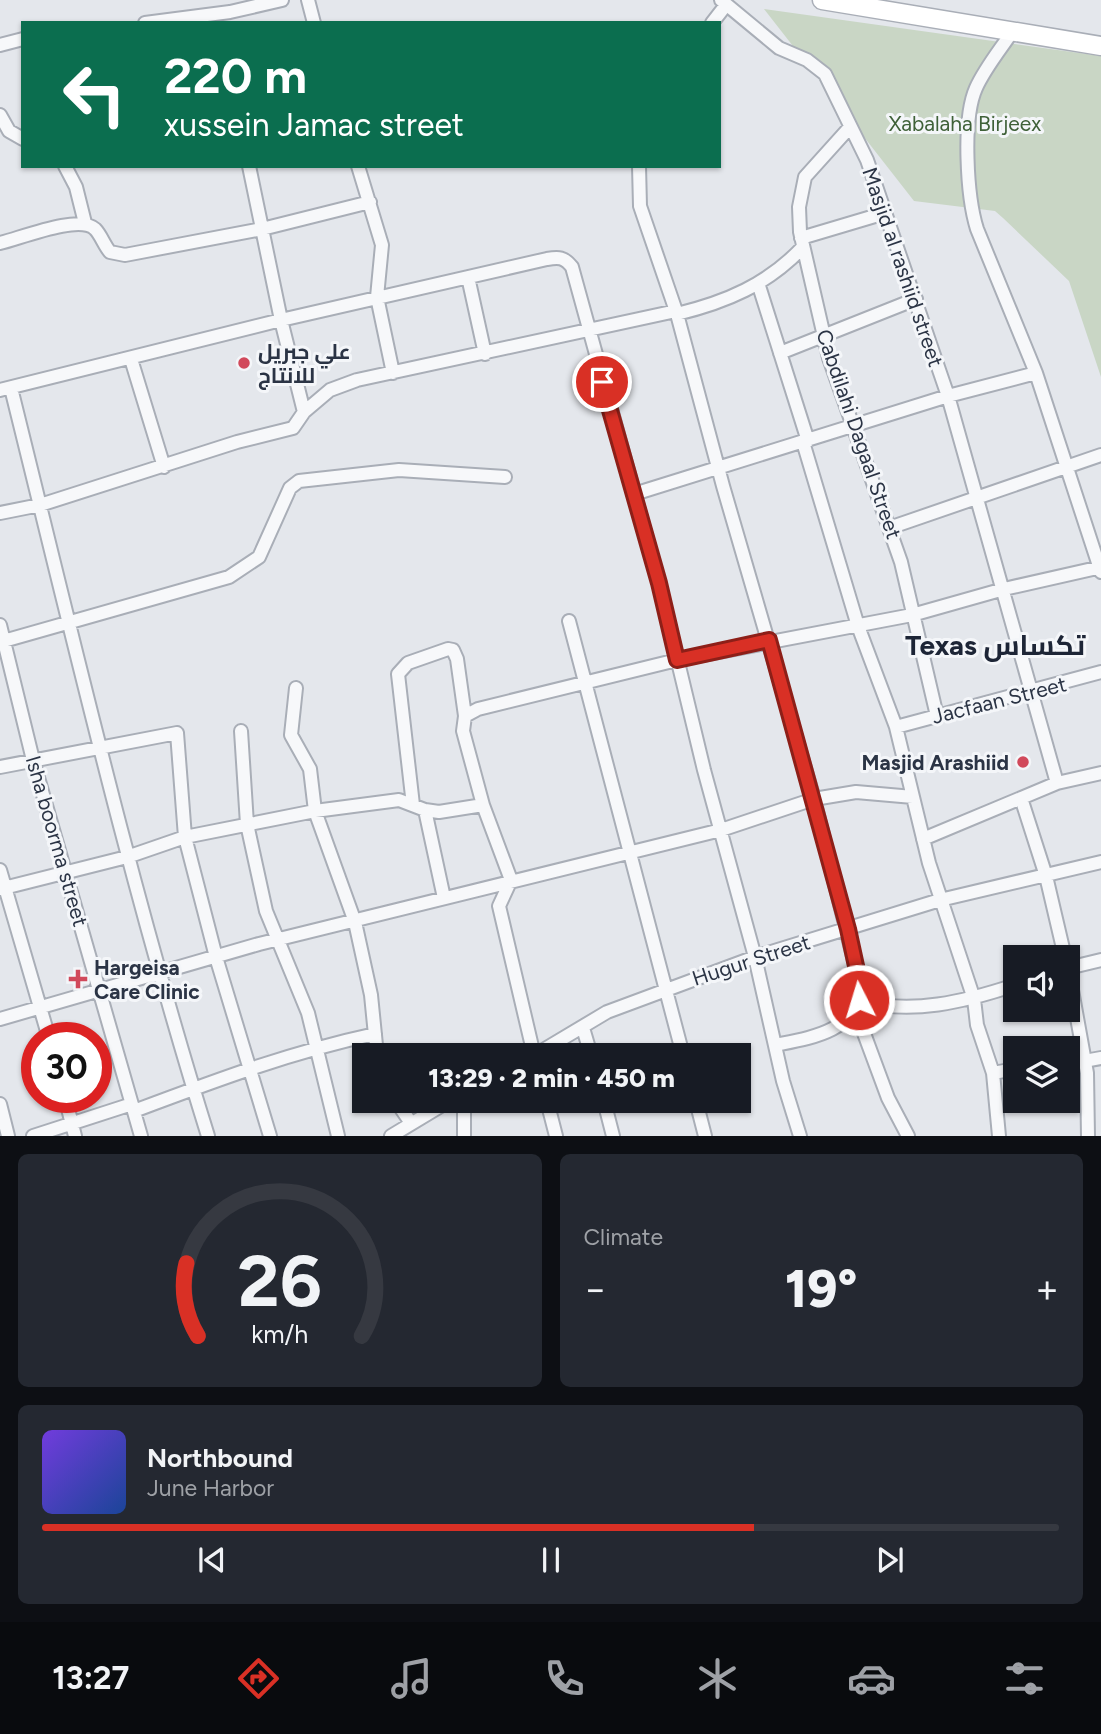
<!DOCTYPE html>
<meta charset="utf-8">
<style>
:root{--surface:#171b24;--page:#242831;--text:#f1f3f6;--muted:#9ea1a6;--line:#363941;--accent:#d93025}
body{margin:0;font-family:Figtree,Cairo,sans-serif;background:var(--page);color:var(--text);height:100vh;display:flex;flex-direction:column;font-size:26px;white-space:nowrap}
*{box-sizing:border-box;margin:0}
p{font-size:23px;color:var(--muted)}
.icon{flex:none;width:38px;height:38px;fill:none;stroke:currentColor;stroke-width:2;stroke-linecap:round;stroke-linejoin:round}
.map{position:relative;height:1136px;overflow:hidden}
.details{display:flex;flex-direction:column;gap:18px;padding:18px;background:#0d0f14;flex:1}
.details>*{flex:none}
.banner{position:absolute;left:21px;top:21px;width:700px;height:147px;border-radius:0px;box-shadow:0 2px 5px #0004;background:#0b6e4f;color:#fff;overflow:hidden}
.buttons{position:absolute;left:1003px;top:945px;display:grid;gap:14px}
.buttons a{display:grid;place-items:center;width:77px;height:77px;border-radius:0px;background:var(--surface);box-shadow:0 2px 5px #0004;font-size:35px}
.speed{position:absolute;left:21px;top:1022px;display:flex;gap:14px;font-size:35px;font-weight:700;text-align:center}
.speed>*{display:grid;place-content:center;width:91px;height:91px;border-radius:50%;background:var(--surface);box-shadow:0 2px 5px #0004;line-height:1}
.speed .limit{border:10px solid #d22;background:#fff;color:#111}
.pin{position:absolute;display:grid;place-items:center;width:60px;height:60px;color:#fff;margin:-30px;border:4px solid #fff;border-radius:50%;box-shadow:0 2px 7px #0007}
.me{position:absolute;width:77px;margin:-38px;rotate:355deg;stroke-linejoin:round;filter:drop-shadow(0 0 5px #0008)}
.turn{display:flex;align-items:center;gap:24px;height:147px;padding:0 28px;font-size:32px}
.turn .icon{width:91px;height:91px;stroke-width:2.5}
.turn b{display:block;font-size:49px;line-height:60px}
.big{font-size:52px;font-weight:800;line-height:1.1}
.details .tile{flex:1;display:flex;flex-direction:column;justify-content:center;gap:10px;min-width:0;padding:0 24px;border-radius:10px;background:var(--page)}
.details .dial{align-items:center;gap:0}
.dial svg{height:182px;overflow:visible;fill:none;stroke:var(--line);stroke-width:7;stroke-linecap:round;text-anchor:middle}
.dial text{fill:var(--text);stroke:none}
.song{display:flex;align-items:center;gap:21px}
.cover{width:84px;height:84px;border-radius:10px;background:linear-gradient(135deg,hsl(260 70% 55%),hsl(220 70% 35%))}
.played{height:7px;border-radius:4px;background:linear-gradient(90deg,var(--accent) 70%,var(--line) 70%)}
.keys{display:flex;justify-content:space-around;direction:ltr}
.heat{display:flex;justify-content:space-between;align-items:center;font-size:38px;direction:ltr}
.details .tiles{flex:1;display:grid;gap:18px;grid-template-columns:1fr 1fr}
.tile:last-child{grid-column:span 2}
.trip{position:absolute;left:352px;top:1043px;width:399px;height:70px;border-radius:0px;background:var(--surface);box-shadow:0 2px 5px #0004;font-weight:800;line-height:70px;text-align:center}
.tabs{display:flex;height:112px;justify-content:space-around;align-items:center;background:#090b0e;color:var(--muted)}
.tabs .icon{width:49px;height:49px}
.tabs .active{color:var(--accent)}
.tabs b{font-size:32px;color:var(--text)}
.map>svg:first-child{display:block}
.green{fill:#c9d6c5}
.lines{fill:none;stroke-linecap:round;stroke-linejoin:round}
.minor-casing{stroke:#a9aeb7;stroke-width:16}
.secondary-casing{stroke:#a9aeb7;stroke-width:21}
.minor{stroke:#f7f8fa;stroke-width:12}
.secondary{stroke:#fff;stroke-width:18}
.route-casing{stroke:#8d1f18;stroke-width:18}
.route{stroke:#d93025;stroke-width:12}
.poi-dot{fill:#d1495b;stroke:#f4f6f9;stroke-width:2.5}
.labels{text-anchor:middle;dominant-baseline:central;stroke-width:6;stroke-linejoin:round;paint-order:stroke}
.park-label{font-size:21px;fill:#3f6138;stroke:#f4f6f9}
.street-label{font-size:21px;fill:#2b3445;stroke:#f4f6f9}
.poi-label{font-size:21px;font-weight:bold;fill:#2b3445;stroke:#f4f6f9;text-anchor:start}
.district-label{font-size:28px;font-weight:bold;fill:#1d2536;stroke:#f4f6f9}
</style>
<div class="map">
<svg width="1101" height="1136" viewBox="0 0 1101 1136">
<rect width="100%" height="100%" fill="#e4e7ec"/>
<path class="green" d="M764,9l337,47v321l-32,-96 -66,-63 -8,-7 -81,-10z"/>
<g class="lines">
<g class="minor-casing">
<path id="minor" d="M308,0l6,23
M721,0l58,48 28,12 18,14 42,86 81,236 109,387
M145,23l85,-11 52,-12
M712,23l14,-18
M1012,32c-12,18 -27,36 -36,56 -14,31 -9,109 1,141l59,144 65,199
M0,45l23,-6
M0,115l9,16 14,8
M850,127l-45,50 -6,30 1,25 29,126 72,204 36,154
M65,166l11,21 9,36
M249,166l32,154 23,92
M358,166l24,79 -5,52 16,76
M639,166l1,40 37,108 46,172 91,313 47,190c-5,43 -51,49 -86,56
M801,238l84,-25
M0,243c21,-5 79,-29 95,-14 6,6 9,16 15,23l15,3 137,-26 108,-27
M468,277l17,77
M759,286l49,155
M677,314c49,-12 90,-29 126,-67
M780,353l136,-54
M131,359l33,108
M11,388c62,250 120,501 197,748
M0,390l281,-70 266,-61c12,-2 17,-2 25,8l87,316 45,187 51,187 28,124 17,55
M803,442l55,184 38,101 33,136 45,136 3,26 16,48 6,63
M634,494l314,-98 88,-23
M0,513l40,-8 197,-63 56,-14 11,-16 26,-22 27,-10 319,-69
M889,528l212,-73
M569,621l114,434
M0,625l33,135 108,376
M0,642l229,-65 30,-20 31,-69 9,-7 100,-11 106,7
M296,688l-5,47 19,34 5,42 40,111 16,73 6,60
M465,716l13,-7 199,-49 235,-45 92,-26 97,-22
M896,727l205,-55
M241,731l6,93 19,87 42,102 30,123
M0,767l177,-34 8,104 31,120 54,179
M1021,798l25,78 19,81
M413,805l-15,-131 10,-11 40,-14 5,1 4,9 8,57 -2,15 20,74 28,75 -12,26 35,149
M425,810l19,88
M923,839l134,-56 44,-10
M0,870l49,168
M0,889l127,-32 58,-20 130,-26 84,-11 26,10 14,2 44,-7
M1068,968l19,105 1,63
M1068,968l33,-8
M860,1000c49,16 107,1 155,-15
M855,1009l33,89 20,38
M0,1019l259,-75 462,-114 93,-31 42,-7 57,5
M583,1028l8,27
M535,1055l72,-43 148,-55 185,-57 161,-38
M1068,1064l33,-6
M993,1073l22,-4
M65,1097l10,39
M396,1101l15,22
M464,1101v35
M547,1101l9,35
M604,1101l9,35
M696,1101l9,35
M0,1104l8,32
M134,1111c80,-30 157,-59 241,-77
M33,1136l99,-32
M391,1136l58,-35"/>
</g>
<g class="secondary-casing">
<path id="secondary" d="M822,0l279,46"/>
</g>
<use href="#minor" class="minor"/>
<use href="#secondary" class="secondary"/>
</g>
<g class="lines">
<g class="route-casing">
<path id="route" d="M602,382l57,201 18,77 92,-20 79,289 13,60 -2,11"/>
</g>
<use href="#route" class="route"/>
</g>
<g class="poi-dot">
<circle cx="244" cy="363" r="7"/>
<circle cx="1023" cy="762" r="7"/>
<path d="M74.5 968.5h7v7h7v7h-7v7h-7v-7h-7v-7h7z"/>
</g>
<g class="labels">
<g class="park-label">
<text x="965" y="123">Xabalaha Birjeex</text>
</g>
<g class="street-label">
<text transform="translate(903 267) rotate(71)">Masjid al rashiid street</text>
<text transform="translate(859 434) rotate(71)">Cabdilahi Dagaal Street</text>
<text transform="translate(999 700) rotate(-14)">Jacfaan Street</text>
<text transform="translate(57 841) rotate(74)">Isha boorma street</text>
<text transform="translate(751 960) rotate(-18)">Hugur Street</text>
</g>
<g class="poi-label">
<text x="258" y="351">علي جبريل<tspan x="258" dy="24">للانتاج</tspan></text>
<text x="1009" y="762" text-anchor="end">Masjid Arashiid</text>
<text x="94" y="967">Hargeisa<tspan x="94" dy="24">Care Clinic</tspan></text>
</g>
<g class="district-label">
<text x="995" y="645">Texas تكساس</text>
</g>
</g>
</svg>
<div class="buttons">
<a><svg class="icon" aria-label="sound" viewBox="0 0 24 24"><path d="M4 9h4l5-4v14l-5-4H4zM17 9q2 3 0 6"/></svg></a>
<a><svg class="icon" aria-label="layers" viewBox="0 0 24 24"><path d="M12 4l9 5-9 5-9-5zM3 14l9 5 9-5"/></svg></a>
</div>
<div class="speed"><div class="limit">30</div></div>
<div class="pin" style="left:602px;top:382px;background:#d93025"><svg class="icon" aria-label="arrive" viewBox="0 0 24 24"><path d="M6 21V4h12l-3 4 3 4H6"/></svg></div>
<svg class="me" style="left:859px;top:1000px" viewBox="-20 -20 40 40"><circle r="17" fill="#d93025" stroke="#fff" stroke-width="3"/><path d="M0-11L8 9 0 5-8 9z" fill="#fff"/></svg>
<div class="trip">13:29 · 2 min · 450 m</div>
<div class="banner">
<div class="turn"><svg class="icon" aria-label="left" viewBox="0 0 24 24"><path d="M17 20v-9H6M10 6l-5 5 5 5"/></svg><div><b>220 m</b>xussein Jamac street</div></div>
</div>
</div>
<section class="details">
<div class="tiles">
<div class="tile dial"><svg viewBox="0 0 100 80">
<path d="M14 69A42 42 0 1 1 86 69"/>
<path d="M14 69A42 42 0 0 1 9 37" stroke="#d93025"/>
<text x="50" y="56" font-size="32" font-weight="700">26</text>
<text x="50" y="72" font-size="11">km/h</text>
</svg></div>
<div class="tile"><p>Climate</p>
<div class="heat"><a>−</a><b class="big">19°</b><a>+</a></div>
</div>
<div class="tile">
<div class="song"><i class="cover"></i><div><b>Northbound</b><p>June Harbor</p></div></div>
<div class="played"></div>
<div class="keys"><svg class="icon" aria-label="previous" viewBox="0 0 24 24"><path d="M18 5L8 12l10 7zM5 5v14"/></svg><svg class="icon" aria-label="pause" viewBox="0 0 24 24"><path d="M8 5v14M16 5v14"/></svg><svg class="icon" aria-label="next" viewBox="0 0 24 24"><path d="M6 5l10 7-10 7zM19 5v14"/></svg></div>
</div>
</div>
</section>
<nav class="tabs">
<b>13:27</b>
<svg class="icon active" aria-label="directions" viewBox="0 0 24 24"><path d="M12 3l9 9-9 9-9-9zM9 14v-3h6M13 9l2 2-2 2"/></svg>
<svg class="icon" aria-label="music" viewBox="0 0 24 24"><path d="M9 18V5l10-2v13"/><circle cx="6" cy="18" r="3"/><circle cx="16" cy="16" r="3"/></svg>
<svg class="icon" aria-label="phone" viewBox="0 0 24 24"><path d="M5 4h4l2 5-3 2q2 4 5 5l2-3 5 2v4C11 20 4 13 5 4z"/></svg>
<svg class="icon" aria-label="climate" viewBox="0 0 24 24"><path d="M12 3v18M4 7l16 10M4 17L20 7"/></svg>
<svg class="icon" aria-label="car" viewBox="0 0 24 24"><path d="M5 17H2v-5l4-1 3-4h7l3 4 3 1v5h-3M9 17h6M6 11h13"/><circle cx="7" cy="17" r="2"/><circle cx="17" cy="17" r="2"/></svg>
<svg class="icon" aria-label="filters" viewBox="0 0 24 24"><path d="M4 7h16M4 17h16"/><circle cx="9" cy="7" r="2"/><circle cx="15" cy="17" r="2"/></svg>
</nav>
